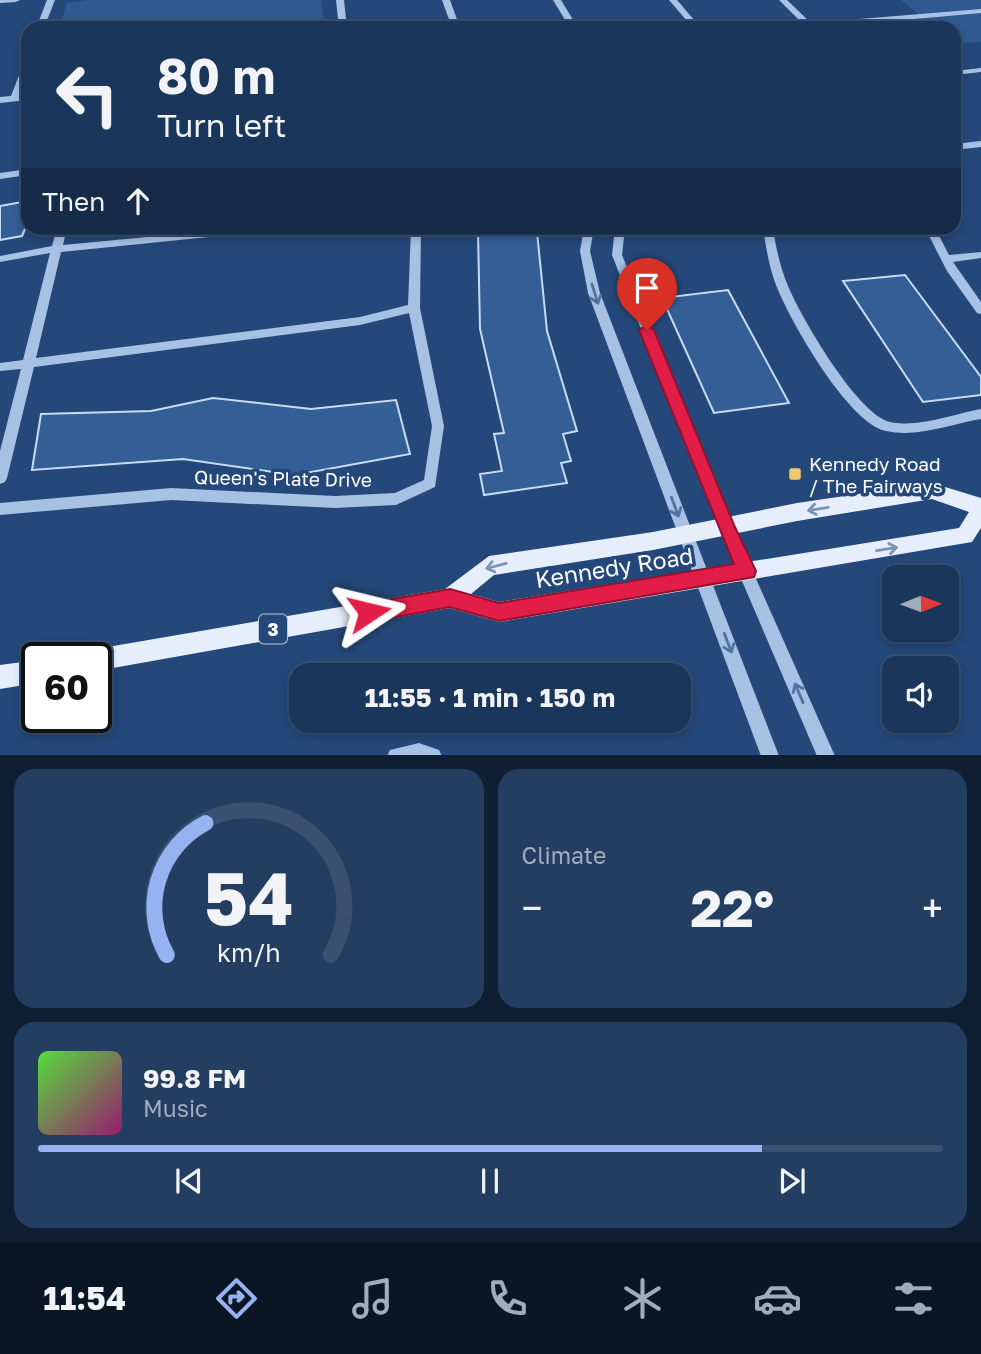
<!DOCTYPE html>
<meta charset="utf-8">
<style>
:root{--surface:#1b365b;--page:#243e61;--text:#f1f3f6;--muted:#a0abbb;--line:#395071;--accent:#95b2f1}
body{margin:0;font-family:"Golos Text",sans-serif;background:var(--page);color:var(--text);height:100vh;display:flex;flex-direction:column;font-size:26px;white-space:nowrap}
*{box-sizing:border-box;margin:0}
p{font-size:23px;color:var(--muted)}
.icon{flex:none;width:38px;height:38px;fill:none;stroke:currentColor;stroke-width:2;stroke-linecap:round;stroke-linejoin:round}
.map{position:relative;height:755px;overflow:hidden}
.panel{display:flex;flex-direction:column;gap:14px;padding:14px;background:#0f1e32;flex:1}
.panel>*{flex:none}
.top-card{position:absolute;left:21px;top:21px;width:940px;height:214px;border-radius:21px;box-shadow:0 4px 10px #0003,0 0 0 2px var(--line);background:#1b365b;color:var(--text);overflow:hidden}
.needle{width:46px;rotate:89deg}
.controls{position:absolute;left:882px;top:565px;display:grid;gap:14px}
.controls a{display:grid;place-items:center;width:77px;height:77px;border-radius:14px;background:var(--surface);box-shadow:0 4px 10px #0003,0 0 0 2px var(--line);font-size:35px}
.speed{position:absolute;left:21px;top:642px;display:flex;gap:14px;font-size:35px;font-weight:700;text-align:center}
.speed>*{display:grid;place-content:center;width:91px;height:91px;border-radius:50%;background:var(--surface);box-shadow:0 4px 10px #0003,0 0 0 2px var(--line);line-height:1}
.speed .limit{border:4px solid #111;border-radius:10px;background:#fff;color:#111}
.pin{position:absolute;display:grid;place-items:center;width:60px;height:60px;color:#fff;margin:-72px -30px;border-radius:50% 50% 50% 0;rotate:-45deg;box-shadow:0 0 7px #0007}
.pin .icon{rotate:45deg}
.me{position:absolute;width:77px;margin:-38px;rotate:80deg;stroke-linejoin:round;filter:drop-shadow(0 0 5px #0008)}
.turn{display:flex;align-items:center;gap:24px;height:147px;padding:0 21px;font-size:32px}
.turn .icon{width:91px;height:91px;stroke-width:2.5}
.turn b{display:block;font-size:49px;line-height:60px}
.then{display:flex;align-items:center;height:66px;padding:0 21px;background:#0003;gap:14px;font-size:26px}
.big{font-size:52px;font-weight:700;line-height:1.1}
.panel .widget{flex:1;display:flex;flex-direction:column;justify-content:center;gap:10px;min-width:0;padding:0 24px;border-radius:21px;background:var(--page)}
.panel .dial{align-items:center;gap:0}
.dial svg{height:182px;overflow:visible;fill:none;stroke:var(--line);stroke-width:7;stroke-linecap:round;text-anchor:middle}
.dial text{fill:var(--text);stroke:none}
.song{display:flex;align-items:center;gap:21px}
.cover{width:84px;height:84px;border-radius:10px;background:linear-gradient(135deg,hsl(110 70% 55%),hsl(320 70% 35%))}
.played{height:7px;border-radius:4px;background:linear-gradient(90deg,var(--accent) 80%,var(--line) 80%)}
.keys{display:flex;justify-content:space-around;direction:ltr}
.heat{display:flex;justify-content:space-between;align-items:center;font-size:38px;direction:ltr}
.panel .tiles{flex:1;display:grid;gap:14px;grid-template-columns:1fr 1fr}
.widget:last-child{grid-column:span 2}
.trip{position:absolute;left:289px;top:663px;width:402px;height:70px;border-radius:21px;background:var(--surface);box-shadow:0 4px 10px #0003,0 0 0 2px var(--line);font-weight:700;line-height:70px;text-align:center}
.tab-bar{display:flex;height:112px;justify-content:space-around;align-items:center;background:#0b1624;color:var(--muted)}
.tab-bar .icon{width:49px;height:49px}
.tab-bar .current{color:var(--accent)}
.tab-bar b{font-size:32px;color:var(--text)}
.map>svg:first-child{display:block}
.green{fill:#2f5990}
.building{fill:#345e96;stroke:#c9dbf3;stroke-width:2}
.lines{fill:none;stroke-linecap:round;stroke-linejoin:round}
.minor{fill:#a6c1e4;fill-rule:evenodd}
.major{fill:#e6eefc;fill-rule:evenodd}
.oneway{stroke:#52729e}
.oneway2{stroke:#7b93b4}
.route{fill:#e11d48;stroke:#92132f;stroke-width:2}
.poi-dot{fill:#eeca6a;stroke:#244879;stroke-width:2.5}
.labels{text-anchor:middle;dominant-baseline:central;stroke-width:7;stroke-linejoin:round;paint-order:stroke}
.shield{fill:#244879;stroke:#bdc8d7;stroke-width:2}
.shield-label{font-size:18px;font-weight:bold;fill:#fff}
.poi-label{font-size:19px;fill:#fff;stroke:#244879;text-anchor:start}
.street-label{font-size:19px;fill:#fff;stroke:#244879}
.near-street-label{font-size:23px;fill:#fff;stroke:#244879}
</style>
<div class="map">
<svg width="981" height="756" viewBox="0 0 981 756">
<rect width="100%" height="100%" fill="#244879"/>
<path class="green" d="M87,0h234l4,28h-266l8,-25z
M901,0h80v42l-26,2 -1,-16h-18z"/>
<path class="building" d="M28,201v21l-6,14 -22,4v-34z
M478,232h59l10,99 30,100 -14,3 8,27 -10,2 6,20 -83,12 -4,-21 22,-3 -8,-37 10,-1 -24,-104z
M905,275l76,102v18l-58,7 -80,-121z
M728,290l61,113 -75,10 -52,-115z
M213,398l98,11 85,-9 14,54 -115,21 -112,-16 -151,11 9,-56 110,-3z"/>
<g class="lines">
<path class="minor" d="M0,0h20l-4,2 -16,1z
M47,0h8l-11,28h-8z
M336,0h8l3,28h-8z
M442,0h8l10,28h-8z
M553,0h8l17,28h-8z
M669,0h8l24,28h-8z
M779,0h8l24,23 170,-14v4l-165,15h-42l4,-2 25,-2z
M25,60h3v13l-8,22 8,-1v6l-28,3v-6l11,-1z
M981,68v4l-27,3v-4z
M981,141v6l-27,3v-6z
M28,169v6l-28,4v-6z
M57,228h10l-4,17 179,-17h32l-5,3 -208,21 -25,106 324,-41 48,-12 3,-77h10l-1,80 24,118 -9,61 -39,18 -61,3 -164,-8 -171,15v-12l171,-15 164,8 60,-3 29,-13 8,-54 -23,-113 -49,12 -326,42 -27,111 -2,4 -5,2v-33l21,-82 -21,2v-8l23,-3 27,-107 -50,9v-6l52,-10z
M584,228h10l-4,23 10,42 179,463h-18l-173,-463 -8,-42z
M615,228h10l-3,27 110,270 103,231h-18l-99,-231 -106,-270z
M763,228h10c3,20 7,39 15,58 13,31 69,128 102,136 29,6 63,-8 91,-13v10c-31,5 -63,19 -95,12 -38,-8 -96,-110 -110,-146 -7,-18 -10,-38 -13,-57z
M925,228h10l14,27 32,-3v6l-28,4 28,40v12l-4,-1 -30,-42z
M419,743l20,7 3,6h-55l3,-6z"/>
<path class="major" d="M932,483l49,15v30l-9,14 -473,80 -49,-14 -354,63v-13h-11l3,-6 8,-3 349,-60 44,-33 164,-24 144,-29zM932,499l37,13 -10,16 -460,74 -28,-8 23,-19 159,-25 144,-29z
M37,660v23l-37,6v-24z"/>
</g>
<defs><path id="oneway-shaft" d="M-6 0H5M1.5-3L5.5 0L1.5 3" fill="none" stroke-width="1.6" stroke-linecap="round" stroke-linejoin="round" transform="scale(1.75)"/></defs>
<g class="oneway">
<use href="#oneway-shaft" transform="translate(595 294) rotate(73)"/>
<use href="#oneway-shaft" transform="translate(675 507) rotate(70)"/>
<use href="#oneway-shaft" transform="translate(728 643) rotate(69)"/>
<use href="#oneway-shaft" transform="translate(799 693) rotate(-113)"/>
</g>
<g class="oneway2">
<use href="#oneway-shaft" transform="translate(818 509) rotate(171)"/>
<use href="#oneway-shaft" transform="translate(887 549) rotate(-9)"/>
<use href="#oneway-shaft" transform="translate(496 566) rotate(165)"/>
</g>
<path class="route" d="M647,325l7,5 80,195 22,46 -2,6 -255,44 -49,-14 -81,15 -7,-3 -3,-7 3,-6 7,-3 81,-14 49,14 235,-39 -95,-234z"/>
<rect class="poi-dot" x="788" y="467" width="14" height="14" rx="3.5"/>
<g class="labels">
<rect class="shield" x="259" y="614.5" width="28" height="29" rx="5"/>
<g class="shield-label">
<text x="273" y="629">3</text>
</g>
<g class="poi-label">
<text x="809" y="463">Kennedy Road<tspan x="809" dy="22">/ The Fairways</tspan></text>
</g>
<g class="street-label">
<text transform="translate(283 478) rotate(1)">Queen's Plate Drive</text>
</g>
<g class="near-street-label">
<text transform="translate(614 567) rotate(-9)">Kennedy Road</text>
</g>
</g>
</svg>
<div class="controls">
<a><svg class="needle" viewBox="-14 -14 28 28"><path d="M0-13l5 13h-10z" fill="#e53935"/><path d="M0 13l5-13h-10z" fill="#a0abbb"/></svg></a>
<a><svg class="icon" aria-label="sound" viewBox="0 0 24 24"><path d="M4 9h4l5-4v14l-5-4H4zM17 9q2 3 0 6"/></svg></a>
</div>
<div class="speed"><div class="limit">60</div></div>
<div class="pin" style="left:647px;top:330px;background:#d93025"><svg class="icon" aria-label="arrive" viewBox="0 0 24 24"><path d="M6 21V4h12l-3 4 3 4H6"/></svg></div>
<svg class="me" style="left:369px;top:612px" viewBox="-20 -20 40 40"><path d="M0-17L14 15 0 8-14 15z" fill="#e11d48" stroke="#fff" stroke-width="4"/></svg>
<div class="trip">11:55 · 1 min · 150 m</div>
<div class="top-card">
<div class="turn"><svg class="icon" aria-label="left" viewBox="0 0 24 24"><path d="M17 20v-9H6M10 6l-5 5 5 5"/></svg><div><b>80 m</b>Turn left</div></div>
<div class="then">Then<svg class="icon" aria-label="ahead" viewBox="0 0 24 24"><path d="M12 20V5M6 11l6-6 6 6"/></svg></div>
</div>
</div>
<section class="panel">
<div class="tiles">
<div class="widget dial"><svg viewBox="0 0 100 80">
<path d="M14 69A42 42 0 1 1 86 69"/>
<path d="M14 69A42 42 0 0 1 31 11" stroke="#95b2f1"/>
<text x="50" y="56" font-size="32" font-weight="700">54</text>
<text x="50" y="72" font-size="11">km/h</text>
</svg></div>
<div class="widget"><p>Climate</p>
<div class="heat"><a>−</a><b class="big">22°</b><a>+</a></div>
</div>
<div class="widget">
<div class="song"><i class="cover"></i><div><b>99.8 FM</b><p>Music</p></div></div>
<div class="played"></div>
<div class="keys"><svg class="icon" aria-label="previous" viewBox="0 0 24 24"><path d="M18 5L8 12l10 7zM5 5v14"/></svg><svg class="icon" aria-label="pause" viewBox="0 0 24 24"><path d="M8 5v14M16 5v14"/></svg><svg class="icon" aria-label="next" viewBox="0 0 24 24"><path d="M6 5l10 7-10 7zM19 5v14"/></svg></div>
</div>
</div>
</section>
<nav class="tab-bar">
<b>11:54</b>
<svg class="icon current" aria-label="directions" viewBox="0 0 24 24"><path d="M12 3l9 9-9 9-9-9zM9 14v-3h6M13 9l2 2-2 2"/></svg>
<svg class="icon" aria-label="music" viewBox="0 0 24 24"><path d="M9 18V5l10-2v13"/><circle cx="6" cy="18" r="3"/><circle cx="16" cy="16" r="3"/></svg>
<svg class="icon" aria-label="phone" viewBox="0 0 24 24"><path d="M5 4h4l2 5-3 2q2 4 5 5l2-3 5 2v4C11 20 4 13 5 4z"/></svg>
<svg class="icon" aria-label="climate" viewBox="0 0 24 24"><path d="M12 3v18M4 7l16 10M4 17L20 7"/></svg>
<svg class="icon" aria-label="car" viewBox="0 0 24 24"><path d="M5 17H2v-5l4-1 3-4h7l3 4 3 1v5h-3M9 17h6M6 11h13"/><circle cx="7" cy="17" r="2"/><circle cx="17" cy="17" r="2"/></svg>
<svg class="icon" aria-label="filters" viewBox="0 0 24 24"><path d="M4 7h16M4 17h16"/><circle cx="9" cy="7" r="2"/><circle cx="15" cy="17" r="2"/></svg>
</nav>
